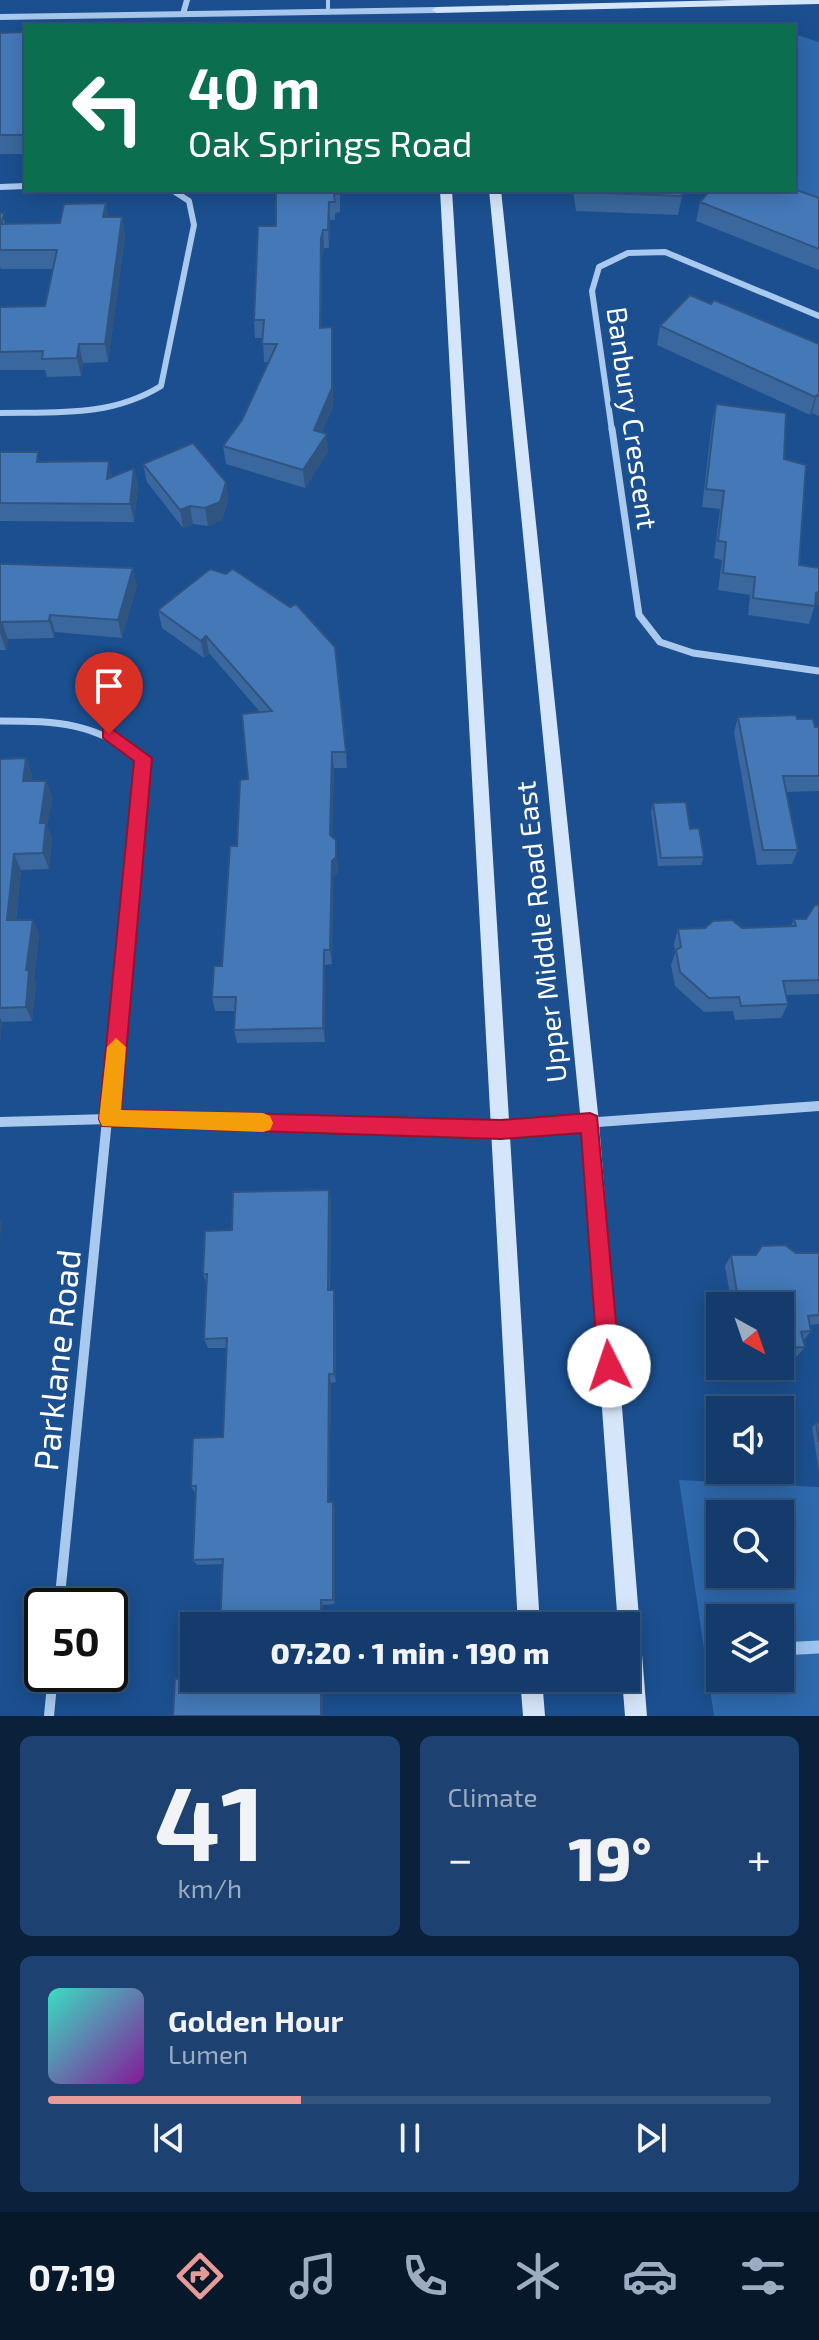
<!DOCTYPE html>
<meta charset="utf-8">
<style>
:root{--surface:#143b6b;--page:#1d4271;--text:#f1f3f6;--muted:#9dadc1;--line:#33557e;--accent:#e69b98}
body{margin:0;font-family:"Exo 2",sans-serif;background:var(--page);color:var(--text);height:100vh;display:flex;flex-direction:column;font-size:30px;white-space:nowrap}
*{box-sizing:border-box;margin:0}
p{font-size:26px;color:var(--muted)}
.icon{flex:none;width:44px;height:44px;fill:none;stroke:currentColor;stroke-width:2;stroke-linecap:round;stroke-linejoin:round}
.map{position:relative;height:1716px;overflow:hidden}
.panel{display:flex;flex-direction:column;gap:20px;padding:20px;background:#0b203b;flex:1}
.panel>*{flex:none}
.hud{position:absolute;left:24px;top:24px;width:772px;height:168px;border-radius:0px;box-shadow:0 4px 20px #0003,0 0 0 2px var(--line);background:#0b6e4f;color:#fff;overflow:hidden}
.needle{width:52px;rotate:140deg}
.tools{position:absolute;left:706px;top:1292px;display:grid;gap:16px}
.tools a{display:grid;place-items:center;width:88px;height:88px;border-radius:0px;background:var(--surface);box-shadow:0 4px 20px #0003,0 0 0 2px var(--line);font-size:40px}
.speed{position:absolute;left:24px;top:1588px;display:flex;gap:16px;font-size:40px;font-weight:700;text-align:center}
.speed>*{display:grid;place-content:center;width:104px;height:104px;border-radius:50%;background:var(--surface);box-shadow:0 4px 20px #0003,0 0 0 2px var(--line);line-height:1}
.speed .limit{border:4px solid #111;border-radius:12px;background:#fff;color:#111}
.pin{position:absolute;display:grid;place-items:center;width:68px;height:68px;color:#fff;margin:-82px -34px;border-radius:50% 50% 50% 0;rotate:-45deg;box-shadow:0 0 8px #0007}
.pin .icon{rotate:45deg}
.me{position:absolute;width:88px;margin:-44px;rotate:356deg;stroke-linejoin:round;filter:drop-shadow(0 0 6px #0008)}
.turn{display:flex;align-items:center;gap:28px;height:168px;padding:0 32px;font-size:36px}
.turn .icon{width:104px;height:104px;stroke-width:2.5}
.turn b{display:block;font-size:56px;line-height:68px}
.big{font-size:60px;font-weight:800;line-height:1.1}
.panel .widget{flex:1;display:flex;flex-direction:column;justify-content:center;gap:12px;min-width:0;padding:0 28px;border-radius:12px;background:var(--page)}
.panel .dial{align-items:center;gap:0}
.dial b{font-size:104px;line-height:1}
.song{display:flex;align-items:center;gap:24px}
.cover{width:96px;height:96px;border-radius:12px;background:linear-gradient(135deg,hsl(170 70% 55%),hsl(290 70% 35%))}
.played{height:8px;border-radius:4px;background:linear-gradient(90deg,var(--accent) 35%,var(--line) 35%)}
.keys{display:flex;justify-content:space-around;direction:ltr}
.heat{display:flex;justify-content:space-between;align-items:center;font-size:44px;direction:ltr}
.panel .tiles{flex:1;display:grid;gap:20px;grid-template-columns:1fr 1fr}
.widget:last-child{grid-column:span 2}
.trip{position:absolute;left:180px;top:1612px;width:460px;height:80px;border-radius:0px;background:var(--surface);box-shadow:0 4px 20px #0003,0 0 0 2px var(--line);font-weight:800;line-height:80px;text-align:center}
.tab-bar{display:flex;height:128px;justify-content:space-around;align-items:center;background:#08182b;color:var(--muted)}
.tab-bar .icon{width:56px;height:56px}
.tab-bar .on{color:var(--accent)}
.tab-bar b{font-size:36px;color:var(--text)}
.map>svg:first-child{display:block}
.green{fill:#2e69ad;fill-rule:evenodd}
.lines{fill:none;stroke-linecap:round;stroke-linejoin:round}
.stream{stroke:#9cc4f0;stroke-width:13}
.lane{stroke:#a9c9ee;stroke-width:4}
.street-far2{stroke:#a9c9ee;stroke-width:6}
.street-far1{stroke:#a9c9ee;stroke-width:7}
.street{stroke:#a9c9ee;stroke-width:10}
.secondary{fill:#d6e6fa;fill-rule:evenodd}
.wall{fill:#3a679d}
.shaded-wall{fill:#305480}
.building{fill:#4478b7;stroke:#305480;stroke-width:2}
.route{fill:#e11d48;stroke:#92132f;stroke-width:2}
.slow{fill:#f59e0b}
.labels{text-anchor:middle;dominant-baseline:central;stroke-width:8;stroke-linejoin:round;paint-order:stroke}
.street-label{font-size:28px;fill:#fff;stroke:#1b4f8f}
.near-street-label{font-size:34px;fill:#fff;stroke:#1b4f8f}
</style>
<div class="map">
<svg width="819" height="1716" viewBox="0 0 819 1716">
<rect width="100%" height="100%" fill="#1b4f8f"/>
<path class="green" d="M794,34l25,8v161l-25,-13z
M679,1480l140,7v229h-105zM720,1514h60v60h-60zM720,1618h60v60h-60z"/>
<g class="lines">
<path class="stream" d="M780,1649l39,-2"/>
<path class="lane" d="M328,0v12"/>
<path class="street-far2" d="M183,14l4,-14
M0,17l437,-7
M0,187l26,-1
M0,413c57,-1 111,4 161,-27l33,-161 -5,-24 -17,-11
M612,431l-20,-140 7,-24 29,-14 37,-1 154,64"/>
<path class="street-far1" d="M612,429l27,186 21,27 33,11 126,18
M0,721c61,0 92,2 143,37l-23,232"/>
<path class="street" d="M0,1122l110,-3 391,10 318,-23
M59,1606l61,-618
M49,1716l4,-42"/>
<path class="secondary" d="M734,0h85v4l-382,9 -5,-3 5,-3z
M440,190h12l88,1436h-22z
M489,190h12l98,933 48,593h-22l-3,-38h4v-52h-8l-37,-503z
M520,1678h22l3,38h-22z"/>
</g>
<path class="wall" d="M26,32v122h-26v-121z
M274,190h66v22l-5,1v7h-5l-1,28h-5l-2,9 -1,71 11,-1 1,19v61l-11,25 6,20 -23,36 -79,-24 -3,-18 19,-26 26,-58h-4l-1,-24h-8l-1,-18 22,-94v-34z
M573,190h108l1,6 -4,19 -102,-4z
M819,198v72l-123,-49 4,-19z
M106,203l2,14h14l3,19 -17,126 -25,1 -2,13 -34,1 -2,-7h-45v-63l45,-1 8,-37h-52l-1,-2v2v-56l6,11 54,-1z
M711,304l108,40v72l-7,-3 -2,2 -153,-70 3,-19z
M716,404l68,55 15,106 20,39 -5,4 -5,16 -61,-9 2,-20 -32,-5 4,-30 -8,-2 6,-49 -18,-2 10,-85z
M0,452l113,25 21,-9 4,18 -4,36 -134,-1z
M143,464l83,18 2,18 -6,20 -14,6 -15,-2 -10,4 -36,-46z
M0,564l137,21 -15,53 -67,-6 -1,6 -46,1 -2,11h-6z
M210,569l136,183 1,16h-13l-2,68 4,4 2,33 -5,3 -1,88 -7,1v77l-88,1 -3,-13 1,-19h-20l-3,-14 10,-31 15,-120 24,-133 -52,-60 -5,5 -42,-30 -4,-18z
M738,717l59,2 18,8h4v64l-33,1 12,58 -6,14 -35,1 -23,-133z
M26,758l6,17 -1,6h15l6,16 -5,29 5,12 -3,31 -28,1 -5,50h17l6,15 -5,44 2,5 -4,37 -30,1 -2,19v-282z
M653,803l37,26 14,28 -3,8 -43,1 -7,-54z
M819,905v89l-33,1 2,9 -7,14 -46,2 -2,-9 -29,1 -29,-26 -4,-21 4,-12 -1,-9 4,-15 113,-3 3,-7h12z
M329,1190l2,12 -1,88 5,10 1,82 -5,1 -2,119 6,7v95l-12,1v21h-103l2,-62 -25,1 -4,-5 2,-67 -4,-7 32,-49 4,-89h-19l-4,-9 2,-56 -3,-9 29,-44z
M819,1253v71l-9,1 1,6 -8,10 2,6 -8,9 -17,1v-51h-48l-7,-40 6,-11z
M816,1423h3v48l-7,-44z"/>
<path class="shaded-wall" d="M329,202l1,18 -1,28 -1,-18z
M106,203l3,19 -6,-5z
M122,217l3,19 -17,126 -3,-18z
M323,230l1,18 -2,9 -1,89 -1,-18 1,-89z
M332,327l1,80 -18,41 -1,-18z
M79,344l4,19 -2,13 -4,-18z
M817,395l-5,18 -2,2 5,-18z
M327,434l1,18 -23,36 -2,-18z
M109,461l4,18h-6z
M134,468l4,18 -4,36 -4,-18z
M226,482l2,18 -6,20 -14,6 -3,-18z
M190,506l3,18 -10,4 -3,-18z
M133,568l4,17 -15,53 -4,-18z
M819,591v13l-5,4 2,-15z
M50,615l5,17 -1,6 -5,-17z
M2,622l6,17 -2,11 -6,-17z
M206,636l3,17 -5,5 -3,-17z
M332,752l2,16 -2,82 -2,-15z
M26,758l6,17 -3,22 -6,-16z
M46,781l6,16 -5,29 5,12 -3,31 -6,-16 -3,-30z
M336,840l2,33 -5,3 -1,88 -2,-14 2,-89z
M14,854l7,16 -7,65 -7,-15z
M33,920l6,15 -5,44 2,5 -4,37 -6,-14v-37z
M324,950l1,15v77l-2,-14z
M0,1017l2,5 -2,19z
M329,1190l2,12 -2,98 -1,-10z
M0,1219l2,4 -2,16z
M334,1290l1,10 1,82 -2,-8z
M329,1374l2,9 -2,126 -1,-7z
M333,1502l2,7v95l-2,-4z
M321,1600l2,5v21h-2z
M321,1678h2v38h-2z"/>
<path class="building" d="M26,32v103h-26v-102z
M794,189l25,9v51l-119,-47 10,-12h84z
M276,190h64v4h-6l1,8h-6l-1,28h-5l-2,9 -1,89 12,-1v61l-18,42 13,4 -24,36 -80,-24 19,-26 35,-76h-15l2,-24h-10l4,-94h18z
M578,190h103l1,6 -104,-4z
M106,203l-3,14h19l-17,127h-26l-2,14 -35,1 1,-8 -43,1v-45l45,-1 12,-56h-57v-37h4l-3,11 59,-1 4,-19z
M690,295l21,9 3,-4 105,44v52l-2,-1 -2,2 -155,-71z
M716,404l70,9 -2,46 22,6 -7,100 20,3v23l-3,2 -1,13 -62,-8 2,-21 -32,-4 3,-31 -8,-1 6,-50 -18,-2z
M193,443l33,39 -6,20 -15,6 -15,-2 -10,4 -37,-46z
M0,452h38l-1,10 72,-1 -2,18 27,-11 -4,36 -130,-1z
M0,564h8l125,4 -15,52 -68,-5 -1,6 -47,1 -2,11z
M210,569l16,5 7,-5 57,38 6,-3 39,43 11,105h-14l-2,83 6,5v17l-4,4 -2,89h-6l-1,78 -89,2 2,-33h-24l2,-31h8l8,-120h7l3,-66 8,-1 -6,-65 30,-3 -66,-75 -5,5 -43,-31z
M796,715l1,4h16l2,8h4v49h-36l15,74h-35l-25,-133z
M26,758l-3,23h23l-6,42h6l-3,30 -29,1 -7,66h26l-7,50h3l-3,37 -26,1v-249z
M686,802l4,27 9,-1 5,29 -43,1 -8,-55z
M815,905h4v75l-36,1 5,23 -47,2 -2,-9 -30,1 -29,-26 -4,-22 5,-3 -3,-18 27,-1 8,-7 19,-1 10,8 54,-2 -2,-7h12z
M329,1190l-1,100h6v84h-5l-1,128h5v98h-12v26h-101l3,-67 -30,1 3,-74h-5l2,-48 30,-1 4,-99 -23,1 3,-65h-4l2,-43 27,-1 1,-38z
M785,1245l11,8h23v62l-11,1 3,15 -10,1 4,15 -25,1v-42h-41l-8,-51h25l6,-9z
M816,1423h3v19z
M194,1678h127v38h-148l2,-37z"/>
<path class="route" d="M109,727l43,31 -31,352 380,10 89,-7 7,3 23,250 -3,8 -8,3 -8,-3 -3,-8 -17,-233 -80,6 -399,-13 -3,-7 35,-358 -31,-23v-9z"/>
<path class="slow" d="M116,1038l10,9 -5,63 142,3 7,3 3,7 -3,7 -7,2 -161,-6 -3,-7 8,-72z"/>
<g class="labels">
<g class="street-label">
<text transform="translate(633 418) rotate(82)">Banbury Crescent</text>
<text transform="translate(540 932) rotate(-96)">Upper Middle Road East</text>
</g>
<g class="near-street-label">
<text transform="translate(56 1360) rotate(-84)">Parklane Road</text>
</g>
</g>
</svg>
<div class="tools">
<a><svg class="needle" viewBox="-14 -14 28 28"><path d="M0-13l5 13h-10z" fill="#e53935"/><path d="M0 13l5-13h-10z" fill="#9dadc1"/></svg></a>
<a><svg class="icon" aria-label="sound" viewBox="0 0 24 24"><path d="M4 9h4l5-4v14l-5-4H4zM17 9q2 3 0 6"/></svg></a>
<a><svg class="icon" aria-label="search" viewBox="0 0 24 24"><circle cx="10" cy="10" r="6"/><path d="M15 15l6 6"/></svg></a>
<a><svg class="icon" aria-label="layers" viewBox="0 0 24 24"><path d="M12 4l9 5-9 5-9-5zM3 14l9 5 9-5"/></svg></a>
</div>
<div class="speed"><div class="limit">50</div></div>
<div class="pin" style="left:109px;top:734px;background:#d93025"><svg class="icon" aria-label="arrive" viewBox="0 0 24 24"><path d="M6 21V4h12l-3 4 3 4H6"/></svg></div>
<svg class="me" style="left:609px;top:1366px" viewBox="-20 -20 40 40"><circle r="19" fill="#fff"/><path d="M0-13L10 11 0 6-10 11z" fill="#e11d48"/></svg>
<div class="trip">07:20 · 1 min · 190 m</div>
<div class="hud">
<div class="turn"><svg class="icon" aria-label="left" viewBox="0 0 24 24"><path d="M17 20v-9H6M10 6l-5 5 5 5"/></svg><div><b>40 m</b>Oak Springs Road</div></div>
</div>
</div>
<section class="panel">
<div class="tiles">
<div class="widget dial"><b>41</b><p>km/h</p></div>
<div class="widget"><p>Climate</p>
<div class="heat"><a>−</a><b class="big">19°</b><a>+</a></div>
</div>
<div class="widget">
<div class="song"><i class="cover"></i><div><b>Golden Hour</b><p>Lumen</p></div></div>
<div class="played"></div>
<div class="keys"><svg class="icon" aria-label="previous" viewBox="0 0 24 24"><path d="M18 5L8 12l10 7zM5 5v14"/></svg><svg class="icon" aria-label="pause" viewBox="0 0 24 24"><path d="M8 5v14M16 5v14"/></svg><svg class="icon" aria-label="next" viewBox="0 0 24 24"><path d="M6 5l10 7-10 7zM19 5v14"/></svg></div>
</div>
</div>
</section>
<nav class="tab-bar">
<b>07:19</b>
<svg class="icon on" aria-label="directions" viewBox="0 0 24 24"><path d="M12 3l9 9-9 9-9-9zM9 14v-3h6M13 9l2 2-2 2"/></svg>
<svg class="icon" aria-label="music" viewBox="0 0 24 24"><path d="M9 18V5l10-2v13"/><circle cx="6" cy="18" r="3"/><circle cx="16" cy="16" r="3"/></svg>
<svg class="icon" aria-label="phone" viewBox="0 0 24 24"><path d="M5 4h4l2 5-3 2q2 4 5 5l2-3 5 2v4C11 20 4 13 5 4z"/></svg>
<svg class="icon" aria-label="climate" viewBox="0 0 24 24"><path d="M12 3v18M4 7l16 10M4 17L20 7"/></svg>
<svg class="icon" aria-label="car" viewBox="0 0 24 24"><path d="M5 17H2v-5l4-1 3-4h7l3 4 3 1v5h-3M9 17h6M6 11h13"/><circle cx="7" cy="17" r="2"/><circle cx="17" cy="17" r="2"/></svg>
<svg class="icon" aria-label="filters" viewBox="0 0 24 24"><path d="M4 7h16M4 17h16"/><circle cx="9" cy="7" r="2"/><circle cx="15" cy="17" r="2"/></svg>
</nav>
